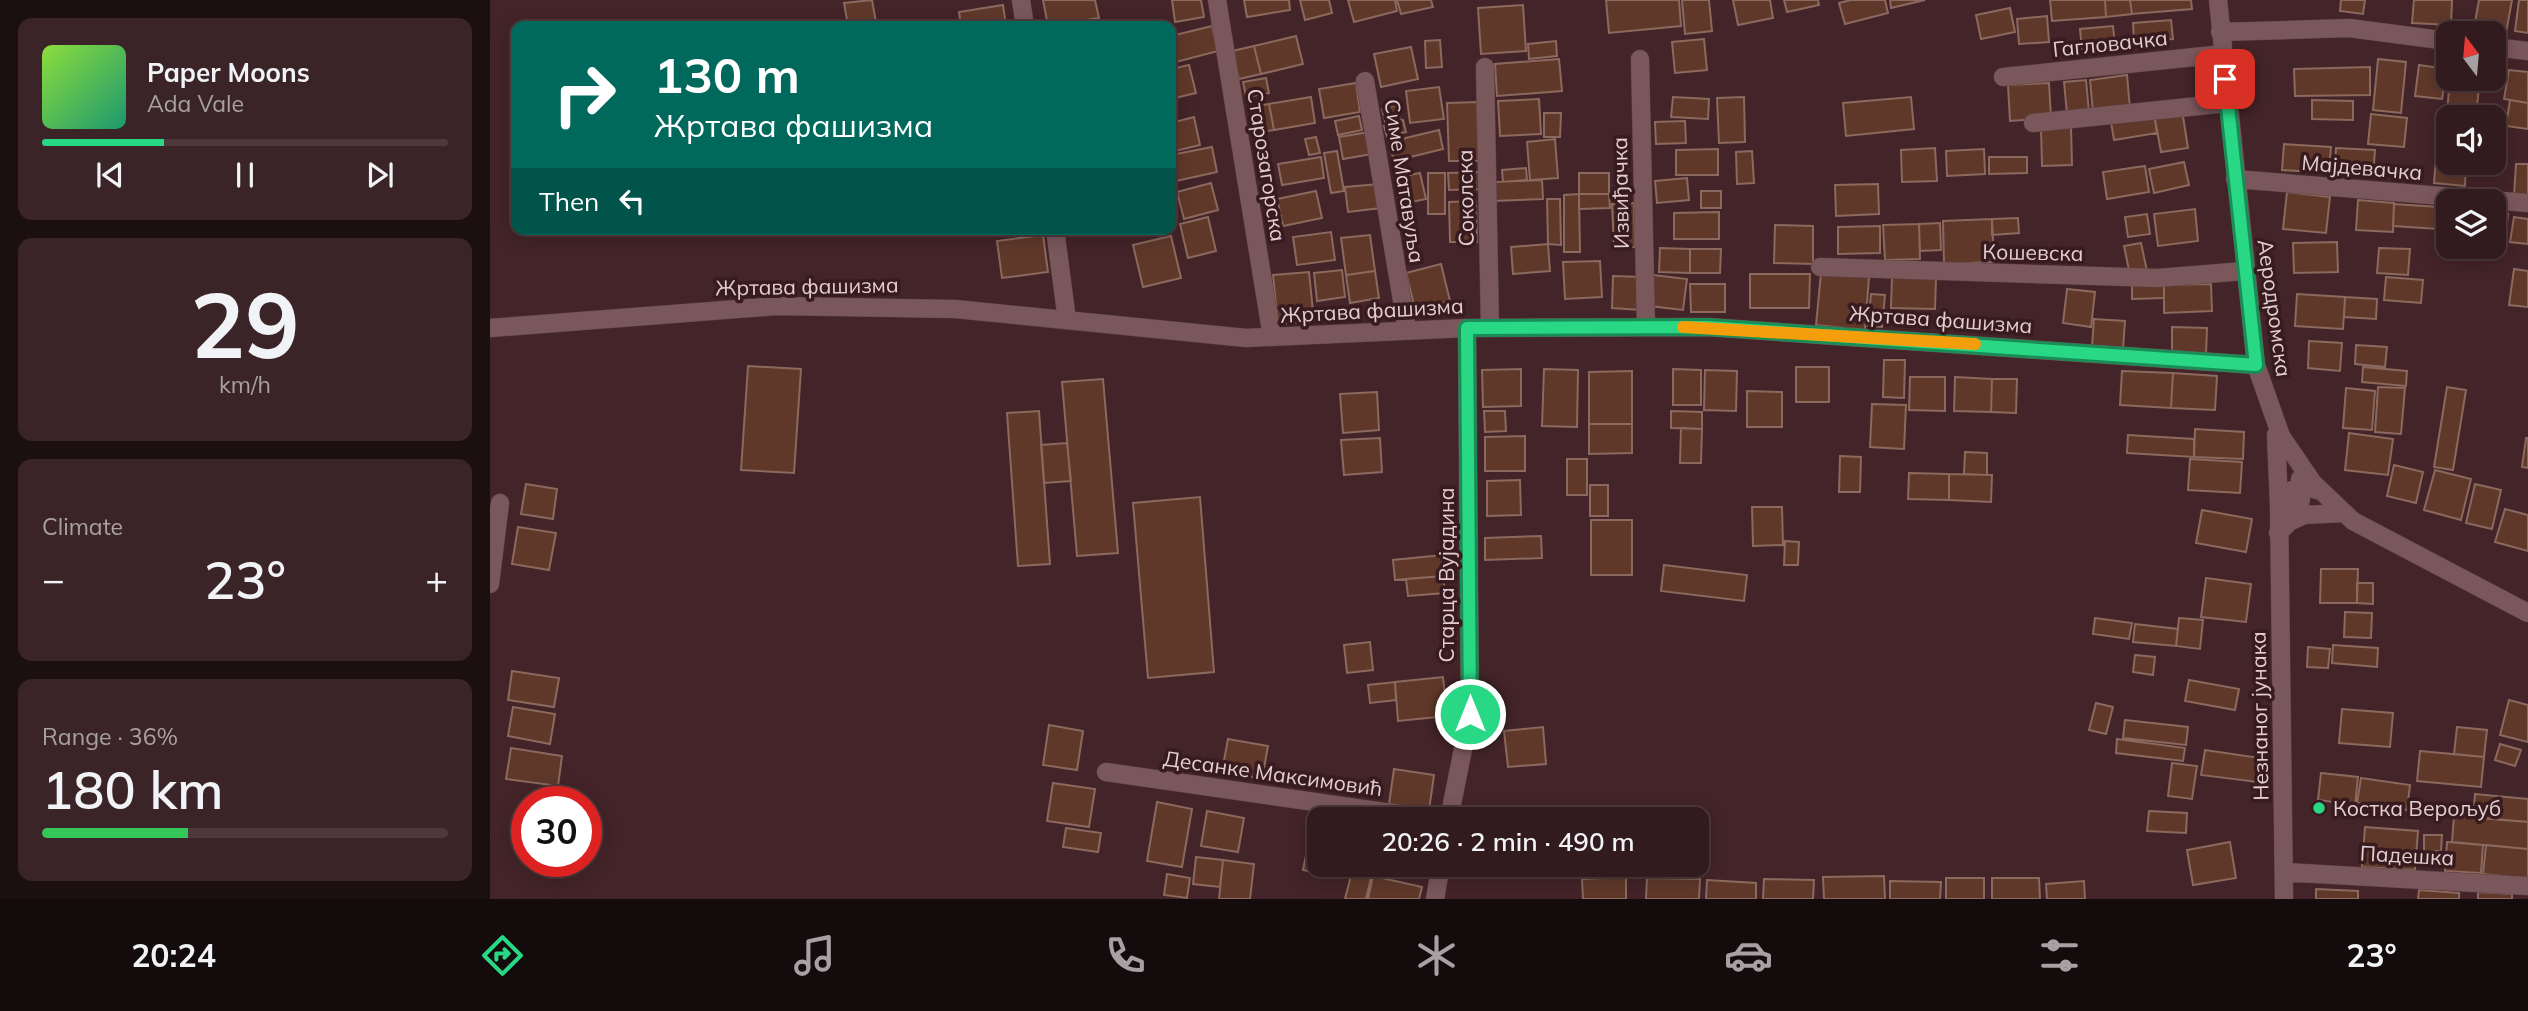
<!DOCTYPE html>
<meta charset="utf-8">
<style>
:root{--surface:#321b1e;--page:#3a2427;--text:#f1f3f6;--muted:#a8a1a4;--line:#4d393c;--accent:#28d885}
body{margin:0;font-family:Mulish,sans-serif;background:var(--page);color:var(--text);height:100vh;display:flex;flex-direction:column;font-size:26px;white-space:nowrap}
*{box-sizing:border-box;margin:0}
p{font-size:23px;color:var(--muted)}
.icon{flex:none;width:38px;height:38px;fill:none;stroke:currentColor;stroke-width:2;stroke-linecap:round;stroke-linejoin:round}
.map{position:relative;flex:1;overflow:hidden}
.details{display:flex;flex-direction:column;gap:18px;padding:18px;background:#1c0f10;width:490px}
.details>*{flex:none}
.guide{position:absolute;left:21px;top:21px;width:665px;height:214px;border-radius:14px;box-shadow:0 4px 18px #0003,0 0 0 2px var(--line);background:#00695c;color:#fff;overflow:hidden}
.needle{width:46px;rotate:344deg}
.fabs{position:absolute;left:1946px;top:21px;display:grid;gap:14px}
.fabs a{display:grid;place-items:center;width:70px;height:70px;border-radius:14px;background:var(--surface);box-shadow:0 4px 18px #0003,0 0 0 2px var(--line);font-size:35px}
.speed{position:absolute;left:21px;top:786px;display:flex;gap:14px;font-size:35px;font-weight:700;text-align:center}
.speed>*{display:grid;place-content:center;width:91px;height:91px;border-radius:50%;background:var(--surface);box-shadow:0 4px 18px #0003,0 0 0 2px var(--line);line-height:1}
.speed .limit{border:10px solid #d22;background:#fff;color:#111}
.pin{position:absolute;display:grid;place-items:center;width:60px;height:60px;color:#fff;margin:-30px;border-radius:14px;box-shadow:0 4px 10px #0006}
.me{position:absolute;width:77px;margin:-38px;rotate:0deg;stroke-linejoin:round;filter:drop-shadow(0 0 5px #0008)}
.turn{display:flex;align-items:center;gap:24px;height:147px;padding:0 28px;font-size:32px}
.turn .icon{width:91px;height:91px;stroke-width:2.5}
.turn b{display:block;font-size:49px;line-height:60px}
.then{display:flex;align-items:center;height:66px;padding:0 28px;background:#0003;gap:14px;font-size:26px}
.big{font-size:52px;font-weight:600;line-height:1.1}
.details .card{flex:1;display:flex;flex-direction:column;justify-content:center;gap:10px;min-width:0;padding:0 24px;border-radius:14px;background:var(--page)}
.details .dial{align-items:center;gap:0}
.dial b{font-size:91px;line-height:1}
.song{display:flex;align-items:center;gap:21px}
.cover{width:84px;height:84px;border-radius:10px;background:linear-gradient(135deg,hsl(90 70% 55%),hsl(160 70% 35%))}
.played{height:7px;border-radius:4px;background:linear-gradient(90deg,var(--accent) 30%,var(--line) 30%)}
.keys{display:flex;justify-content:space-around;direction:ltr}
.heat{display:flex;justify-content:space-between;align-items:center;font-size:38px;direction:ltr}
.charge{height:10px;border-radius:5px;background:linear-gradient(90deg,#34c759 36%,var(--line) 0)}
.trip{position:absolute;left:817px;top:807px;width:402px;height:70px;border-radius:14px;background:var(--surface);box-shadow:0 4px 18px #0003,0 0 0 2px var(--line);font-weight:600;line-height:70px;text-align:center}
.dock{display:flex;height:112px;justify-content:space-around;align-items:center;background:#140b0c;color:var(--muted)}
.dock .icon{width:49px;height:49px}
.dock .active{color:var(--accent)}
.dock b{font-size:32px;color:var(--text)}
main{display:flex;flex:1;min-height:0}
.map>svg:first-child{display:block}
.building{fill:#5f382a;stroke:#8b695e;stroke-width:2}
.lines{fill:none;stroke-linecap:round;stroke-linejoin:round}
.minor-casing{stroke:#5c4346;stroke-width:19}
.minor{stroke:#7a575b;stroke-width:18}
.route-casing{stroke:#1a8c56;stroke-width:18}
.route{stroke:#28d885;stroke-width:12}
.slow{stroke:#f59e0b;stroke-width:12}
.poi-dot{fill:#28d885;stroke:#381b1f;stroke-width:2.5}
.labels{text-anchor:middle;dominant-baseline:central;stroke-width:7;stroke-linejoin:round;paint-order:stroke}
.street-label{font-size:21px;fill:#e3ced0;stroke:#381b1f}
.poi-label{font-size:21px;fill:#e3ced0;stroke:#381b1f;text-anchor:start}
</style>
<main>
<section class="details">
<div class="card">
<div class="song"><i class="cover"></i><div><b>Paper Moons</b><p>Ada Vale</p></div></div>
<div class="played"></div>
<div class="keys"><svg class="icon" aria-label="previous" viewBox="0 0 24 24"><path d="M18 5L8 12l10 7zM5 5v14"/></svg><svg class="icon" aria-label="pause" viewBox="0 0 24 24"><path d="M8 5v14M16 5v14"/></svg><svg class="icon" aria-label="next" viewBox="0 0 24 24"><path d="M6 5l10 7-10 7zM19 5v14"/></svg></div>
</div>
<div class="card dial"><b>29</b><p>km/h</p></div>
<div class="card"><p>Climate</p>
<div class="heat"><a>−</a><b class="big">23°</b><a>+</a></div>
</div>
<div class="card"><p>Range · 36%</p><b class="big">180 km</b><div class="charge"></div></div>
</section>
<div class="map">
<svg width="2038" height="899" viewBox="0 0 2038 899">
<rect width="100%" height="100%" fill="#432428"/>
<path class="building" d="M382,0l4,22 -28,4 -4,-23z
M553,0h52l4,18 -51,8z
M682,0h29l3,17 -29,5z
M754,0h45l1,10 -43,7z
M810,0h29l3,13 -27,7z
M858,0h47l2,11 -43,11z
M907,0h34l2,7 -32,7z
M1116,0h73l2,26 -72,7z
M1192,0h27l3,31 -27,3z
M1243,0h37l3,18 -35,7z
M1294,0h34l1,5 -32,7z
M1361,0h34l3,13 -43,11 -6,-21z
M1400,0h35l-34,8z
M1560,0h55l1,17 -54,4z
M1615,0h25l2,14 -26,3z
M1640,0h61l1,9 -60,5z
M1851,0h24l-2,14 -23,-3z
M1924,0h38l-1,25 -39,-2z
M1989,0h33l-6,33 -32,-5z
M2029,0h9v33l-13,-2z
M513,5l3,21h-45l-2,-14z
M1033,5l3,46 -45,3 -3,-46z
M1520,8l5,24 -34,7 -5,-24z
M1557,16l2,26 -30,2 -2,-25z
M1681,20l2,19 -39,3 -1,-19z
M722,26l6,25 -46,12 -1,-27z
M1623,26l2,20 -33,4 -2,-21z
M806,36l7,28 -42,10 -7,-28z
M1214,39l3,31 -32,3 -3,-31z
M950,40l2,27 -16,1 -1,-27z
M1066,41l1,15 -28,3 -1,-15z
M764,46l7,28 -22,5 -7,-28z
M921,47l7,32 -37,8 -7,-33z
M1069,59l3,32 -65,5 -2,-32z
M1888,59l28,3 -5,51 -28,-3z
M699,65l7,28 -25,6v-30z
M1929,65l28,4 -5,30 -27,-3z
M1880,67v28l-75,1 -1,-27z
M2019,70l19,2v31l-24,-4z
M1637,75l3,34 -37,3 -3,-32z
M776,78l3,15 -23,4 -3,-15z
M1960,79h30l-4,36 -29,-3z
M1596,80l3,32 -22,2 -3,-32z
M866,83l4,29 -36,6 -5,-29z
M1559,83l2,35 -41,3 -2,-36z
M949,87l5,32 -34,4 -4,-32z
M821,97l4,26 -41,7 -5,-26z
M1183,97l36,2 -1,20 -37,-2z
M1254,97l1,45 -26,1 -2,-45z
M1421,97l3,32 -68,7 -3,-33z
M1049,99l2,35 -41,2 -2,-35z
M1822,100l41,1v19l-41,-1z
M2020,100l18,3v26l-22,-3z
M987,102l2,59h-30l-2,-58z
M779,104l5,26 -19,3 -5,-26z
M906,105l5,16 -15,4 -4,-16z
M1692,110l6,38 -27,4 -7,-38z
M1054,113h17l-1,24h-16z
M1664,114l3,19 -43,7 -3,-18z
M1881,114l36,4 -3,29 -36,-3z
M869,116l3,14 -24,5 -3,-14z
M704,117l6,28 -29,7v-29z
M913,120l3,12 -19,5 -3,-11z
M1195,121l1,22 -30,1 -1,-22z
M1581,127l1,38 -30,1 -1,-38z
M949,130l4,19 -49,12 -5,-19z
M879,132l3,22 -29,5 -4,-22z
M826,137l4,16 -11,2 -4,-16z
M1065,139l3,39 -28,2 -3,-38z
M1794,144l47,3 -2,26 -47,-3z
M722,147l5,25 -41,9 -5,-26z
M1445,148l2,33 -35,1 -1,-32z
M1846,148l39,2 -2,27 -39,-4z
M1228,149v26h-42v-25z
M1494,149l1,25 -38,2 -1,-25z
M847,151l7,40 -13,2 -7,-40z
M1262,151l2,32 -17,1 -1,-32z
M831,157l3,21 -42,7 -4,-21z
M1499,157h38v16l-38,1z
M1946,157l12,1v5h18l-1,23 -31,-3z
M1694,162l5,23 -35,8 -5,-24z
M2026,164h12v33l-14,-1z
M1655,166l4,26 -42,7 -4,-27z
M1036,168l1,12 -24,2 -1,-12z
M991,172v17l-32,1 -1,-17z
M930,173l6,26 -25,5 -6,-26z
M938,173h17v41h-17z
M1089,173h30v21h-30z
M1197,178l2,22 -32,3 -2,-22z
M1052,180l1,19 -50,2 -1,-19z
M721,183l7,27 -34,9 -7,-27z
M889,184l2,24 -33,4 -3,-25z
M1388,184l1,30 -43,2 -1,-31z
M826,191l6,27 -39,8 -6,-27z
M1211,191h20v17h-20z
M1797,192l43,5 -4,36 -43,-4z
M681,193h2l4,16 -6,2z
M1089,194h30l1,14 -31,1z
M1089,194l1,58h-16v-57z
M1057,199h13l1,46 -13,-1z
M1868,200l36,3 -1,29 -37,-2z
M986,201l1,41h-27l-1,-40z
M1144,203l1,44 -21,1 -2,-44z
M1904,204l45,3 -1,22 -45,-3z
M1705,209l3,32 -40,5 -4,-32z
M1229,212v27h-45v-26z
M2004,213l14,1 -2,19 -12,-1z
M1657,214l3,20 -22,3 -3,-20z
M718,217l8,34 -28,7 -8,-34z
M2024,217l14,2v25l-18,-2z
M1528,218l1,15 -27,2v-16z
M1502,219l2,43 -50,2 -1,-43z
M1450,223l1,27 -21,1 -1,-27z
M1429,224l1,35 -35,1 -2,-35z
M1285,225l38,1v38l-39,-1z
M1390,226v27l-42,1v-27z
M841,232l4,28 -38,5 -4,-28z
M553,235l5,37 -46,6 -5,-37z
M880,235l5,36 -29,4 -5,-37z
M681,236l10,42 -38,9 -10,-42z
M1847,242l1,30 -44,1 -1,-30z
M1651,243l6,28 -17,4 -6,-29z
M1058,244l2,27 -37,3 -2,-27z
M1170,248l30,1v24l-31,-1z
M1889,248l31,1 -2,26 -31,-2z
M1200,249h31l-1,24h-30z
M1110,261l2,36 -37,2 -2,-37z
M951,264l9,37 -35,8 -9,-36z
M2024,269l14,2v36l-19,-2z
M852,270l3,27 -28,4 -3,-28z
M885,271l4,27 -29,5 -4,-28z
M819,272l5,49 -36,3 -5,-49z
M1331,273l48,4 -4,53 -49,-5z
M1260,274h60l-1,34h-59z
M1163,275l34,4 -4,31 -34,-4z
M1123,276l29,1 -1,33 -29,-2z
M1402,277l44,1 -1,31 -44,-1z
M1896,277l37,3 -2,23 -37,-3z
M1200,284h35v28h-34z
M1721,284l1,27 -48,2v-28z
M1674,285v13l-32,1v-13z
M1577,289l28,3 -4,35 -28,-4z
M1381,294l14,1 -3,32 -14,-1z
M1807,294l48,3 -2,32 -48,-3z
M1855,297l32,2 -1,20 -32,-2z
M1604,319l31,2 -2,28 -31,-3z
M1682,327l35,1 -1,27h-34z
M1819,341l33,2 -2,28 -32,-3z
M1866,345l31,2 -2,20 -30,-3z
M1394,360h21l-1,38 -21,-1z
M258,366l53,3 -7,104 -53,-3z
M1306,367h33v35h-33z
M1873,367l44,4 -1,15 -44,-4z
M1031,369v37l-38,1 -1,-37z
M1054,369l34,1 -1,57 -35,-1z
M1183,369l28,1v35h-28z
M1215,370l32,1 -1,40 -32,-1z
M1142,371v53h-43v-52z
M1632,371l51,2 -2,35 -51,-3z
M1683,373l44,3 -2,34 -44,-2z
M1420,377h35v34l-36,-1z
M1465,377l37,2 -1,33 -37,-1z
M613,379l15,174 -41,3 -15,-174z
M1502,379h25l-1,34 -25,-1z
M1888,387l27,1 -4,46 -26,-2z
M1957,387l19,3 -13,80 -19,-3z
M1856,388l29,3 -3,39 -29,-2z
M1257,391l35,1v35h-35z
M887,392l2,38 -36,3 -3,-39z
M1382,404l34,1 -2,44 -34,-2z
M549,411l11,153 -32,2 -11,-153z
M994,411h21l1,20 -21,1z
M1181,411l31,1v17l-31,-1z
M1099,424h43v29l-43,1z
M1191,428l21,1 -1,34h-21z
M1705,429l49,3 -1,27 -49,-2z
M1859,433l44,6 -5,36 -43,-5z
M1638,435l66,4v18l-67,-4z
M1035,436v35h-40v-34z
M890,438l2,34 -38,3 -3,-35z
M2036,438h2v30l-6,-1z
M577,443l4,38 -27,2 -3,-38z
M1475,452l22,1v22l-23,-1z
M1350,456l21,1 -1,35h-21z
M1077,459h20v36h-20z
M1700,459l52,3 -2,31 -52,-3z
M1904,465l29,7 -7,31 -29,-7z
M1945,470l36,9 -10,41 -37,-10z
M1419,473l40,1v26l-41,-1z
M1459,474l43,1 -1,27 -42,-2z
M1030,480l1,35 -34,1v-35z
M36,484l31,5 -4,30 -32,-5z
M1985,484l26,6 -9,39 -26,-6z
M1100,485h18v31h-18z
M710,497l14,175 -66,6 -15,-175z
M1262,507h30l1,38 -30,1z
M2015,509l23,6v36l-33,-9z
M1712,510l50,9 -6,33 -50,-9z
M1101,520h41v55h-41z
M28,527l38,6 -7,37 -37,-6z
M1051,536l1,22 -57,2v-22z
M1295,541l14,1 -1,23h-14z
M952,555l1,21 -48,4 -2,-20z
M1174,565l83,10 -3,26 -83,-10z
M1831,569h37l-1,34h-37z
M953,576l2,17 -37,3 -2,-17z
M1716,578l45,6 -5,38 -45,-5z
M1867,583h16v21l-16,-1z
M1855,612l27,1 -1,25 -27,-1z
M1605,618l37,5 -3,16 -36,-5z
M1689,618l24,2 -3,29 -24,-3z
M1645,624l43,5 -2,17 -43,-4z
M880,642l3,28 -26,3 -3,-28z
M1843,645l45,3 -1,19 -45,-4z
M1818,647l22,2 -2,19 -21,-1z
M1645,655l20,2 -2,18 -20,-3z
M22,671l47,7 -5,29 -46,-7z
M953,677l4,39 -49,5 -3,-39z
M1699,680l50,9 -4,21 -50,-9z
M905,682l1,18 -26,3 -2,-18z
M2019,700l19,5v37l-28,-7z
M1606,703l17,4 -7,27 -17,-4z
M23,707l42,7 -5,30 -42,-8z
M1852,709l51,4 -3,34 -51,-4z
M1635,720l63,7 -2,18 -63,-7z
M559,725l34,6 -6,39 -34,-5z
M1053,727l3,37 -38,3 -4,-36z
M1967,727l30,3 -3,27 -30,-3z
M738,739l40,7 -6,33 -40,-8z
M1627,739l68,9 -2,13 -67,-8z
M2010,744l21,6 -6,16 -20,-6z
M21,748l51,8 -4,30 -52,-7z
M1715,750l55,8 -3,24 -56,-7z
M1930,751l64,6 -3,30 -64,-6z
M1682,763l25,3 -5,33 -24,-3z
M904,769l40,6 -5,35 -40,-6z
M1831,773l37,4 -3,28 -37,-5z
M1871,778l49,7 -3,25 -50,-7z
M563,783l42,6 -6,38 -42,-6z
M1985,794l53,5v23l-55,-5z
M667,802l35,7 -10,58 -35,-6z
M717,811l37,7 -6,34 -37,-6z
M1659,811l38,2 -1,20 -39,-2z
M985,814h41v5h-41z
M1964,816l74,6v27l-76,-7z
M1875,827l53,4 -3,39 -53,-3z
M576,828l35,5 -3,19 -35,-5z
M821,831l9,2v31h19l-2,13 -34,-7z
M1934,835h18l-1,16h-17z
M1740,842l6,36 -43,7 -6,-35z
M1957,842l36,3 -2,28 -36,-2z
M1996,845l42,4v30l-45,-5z
M706,857l27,3 -3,27 -27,-3z
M733,860l31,4 -4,35h-31z
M864,864l20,1 -8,34h-21z
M900,864h34l-1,6z
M677,874l23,4 -3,20 -23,-3z
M883,876l49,11 -3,12h-51z
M1394,876l1,23h-61l-1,-22z
M1136,877v22h-43l-1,-20z
M1157,878l53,1 -1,20h-53z
M1456,878h38v21h-38z
M1502,878h47l1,21h-48z
M1274,879l50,1 -1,19h-50z
M1217,880l49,3v16h-50z
M1400,881l51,1 -1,17h-50z
M1594,881l1,18h-38l-1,-15z
M1826,889l42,2v8h-42z
M1929,890l40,3v6h-41z
M1988,892l34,2v5h-34z"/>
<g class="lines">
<g class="minor-casing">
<path id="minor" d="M531,0l4,26
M727,0l55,337
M1728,0l38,365 25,71 32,47 40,38 175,92
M1730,32l129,-4 99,13
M2004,47l34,4
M1150,59l6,268
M995,67l5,261
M1513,77l220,-23
M875,81l42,249
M1543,123l195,-20
M1745,179l293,24
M565,229l12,91
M1330,267l338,11 86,-7
M0,328l287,-22 178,3 291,29 221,-10 240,-1 549,38
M1786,435l3,70
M1801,521l13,-6 39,-2
M1788,533c19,-17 27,-29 22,-54
M0,584l10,-81
M616,772l327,47
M959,819l21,-105 -3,-386
M1794,872l244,14
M945,899l6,-35
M1794,899l-5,-394 13,-15 18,-2 10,3"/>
</g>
<use href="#minor" class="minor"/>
</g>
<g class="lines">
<g class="route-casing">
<path id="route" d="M980,714l-3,-386 240,-1 549,38 -31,-286"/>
</g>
<use href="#route" class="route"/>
<path class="slow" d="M1193,327l292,17"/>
</g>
<circle class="poi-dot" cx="1829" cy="808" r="7"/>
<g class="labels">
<g class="street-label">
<text transform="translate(1620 43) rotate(-6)">Гагловачка</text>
<text transform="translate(777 165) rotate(81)">Старозагорска</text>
<text transform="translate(1872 167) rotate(5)">Мајдевачка</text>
<text transform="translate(915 181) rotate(81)">Симе Матавуља</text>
<text transform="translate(1130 193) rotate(-91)">Извиђачка</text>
<text transform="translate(975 198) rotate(-91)">Соколска</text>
<text transform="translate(1543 252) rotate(1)">Кошевска</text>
<text transform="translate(317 286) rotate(-1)">Жртава фашизма</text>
<text transform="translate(1785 308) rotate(82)">Аеродромска</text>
<text transform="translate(882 310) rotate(-3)">Жртава фашизма</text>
<text transform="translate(1451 319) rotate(4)">Жртава фашизма</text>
<text transform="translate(956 575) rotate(-90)">Старца Вујадина</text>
<text transform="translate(1769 716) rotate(-91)">Незнаног јунака</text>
<text transform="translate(783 773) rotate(8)">Десанке Максимовић</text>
<text transform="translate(1917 855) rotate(3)">Падешка</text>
</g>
<g class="poi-label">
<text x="1843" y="808">Костка Верољуб</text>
</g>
</g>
</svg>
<div class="fabs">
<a><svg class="needle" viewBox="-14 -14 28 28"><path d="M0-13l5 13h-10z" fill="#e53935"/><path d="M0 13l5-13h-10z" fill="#a8a1a4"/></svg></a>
<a><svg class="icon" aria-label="sound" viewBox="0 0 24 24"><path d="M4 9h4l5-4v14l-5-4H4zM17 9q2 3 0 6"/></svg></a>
<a><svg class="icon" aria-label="layers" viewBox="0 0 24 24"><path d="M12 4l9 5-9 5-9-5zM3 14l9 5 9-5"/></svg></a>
</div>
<div class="speed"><div class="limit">30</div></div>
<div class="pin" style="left:1735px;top:79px;background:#d93025"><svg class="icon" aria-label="arrive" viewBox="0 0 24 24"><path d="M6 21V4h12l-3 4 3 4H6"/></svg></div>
<svg class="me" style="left:980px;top:714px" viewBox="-20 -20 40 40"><circle r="17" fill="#28d885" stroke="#fff" stroke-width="3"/><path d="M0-11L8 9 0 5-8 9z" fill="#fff"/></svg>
<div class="trip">20:26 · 2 min · 490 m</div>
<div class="guide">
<div class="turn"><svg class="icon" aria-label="right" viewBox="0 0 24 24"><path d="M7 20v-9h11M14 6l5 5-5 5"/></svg><div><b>130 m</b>Жртава фашизма</div></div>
<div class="then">Then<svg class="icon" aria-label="left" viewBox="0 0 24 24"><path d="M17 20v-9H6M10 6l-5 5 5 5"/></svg></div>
</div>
</div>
</main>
<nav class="dock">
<b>20:24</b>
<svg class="icon active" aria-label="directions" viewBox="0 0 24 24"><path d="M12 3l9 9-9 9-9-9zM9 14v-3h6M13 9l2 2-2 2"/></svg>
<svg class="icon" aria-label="music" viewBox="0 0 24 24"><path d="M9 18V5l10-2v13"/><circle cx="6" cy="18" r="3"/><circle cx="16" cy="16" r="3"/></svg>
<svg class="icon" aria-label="phone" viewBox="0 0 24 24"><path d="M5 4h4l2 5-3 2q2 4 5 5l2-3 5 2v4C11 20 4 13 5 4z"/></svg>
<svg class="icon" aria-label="climate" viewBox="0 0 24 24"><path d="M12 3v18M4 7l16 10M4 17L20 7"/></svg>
<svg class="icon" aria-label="car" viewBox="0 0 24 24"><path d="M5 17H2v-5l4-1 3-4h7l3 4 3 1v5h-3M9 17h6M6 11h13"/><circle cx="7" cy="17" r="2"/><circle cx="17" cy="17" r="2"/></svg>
<svg class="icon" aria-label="filters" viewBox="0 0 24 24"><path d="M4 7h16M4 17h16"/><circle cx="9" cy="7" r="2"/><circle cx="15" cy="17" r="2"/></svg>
<b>23°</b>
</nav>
